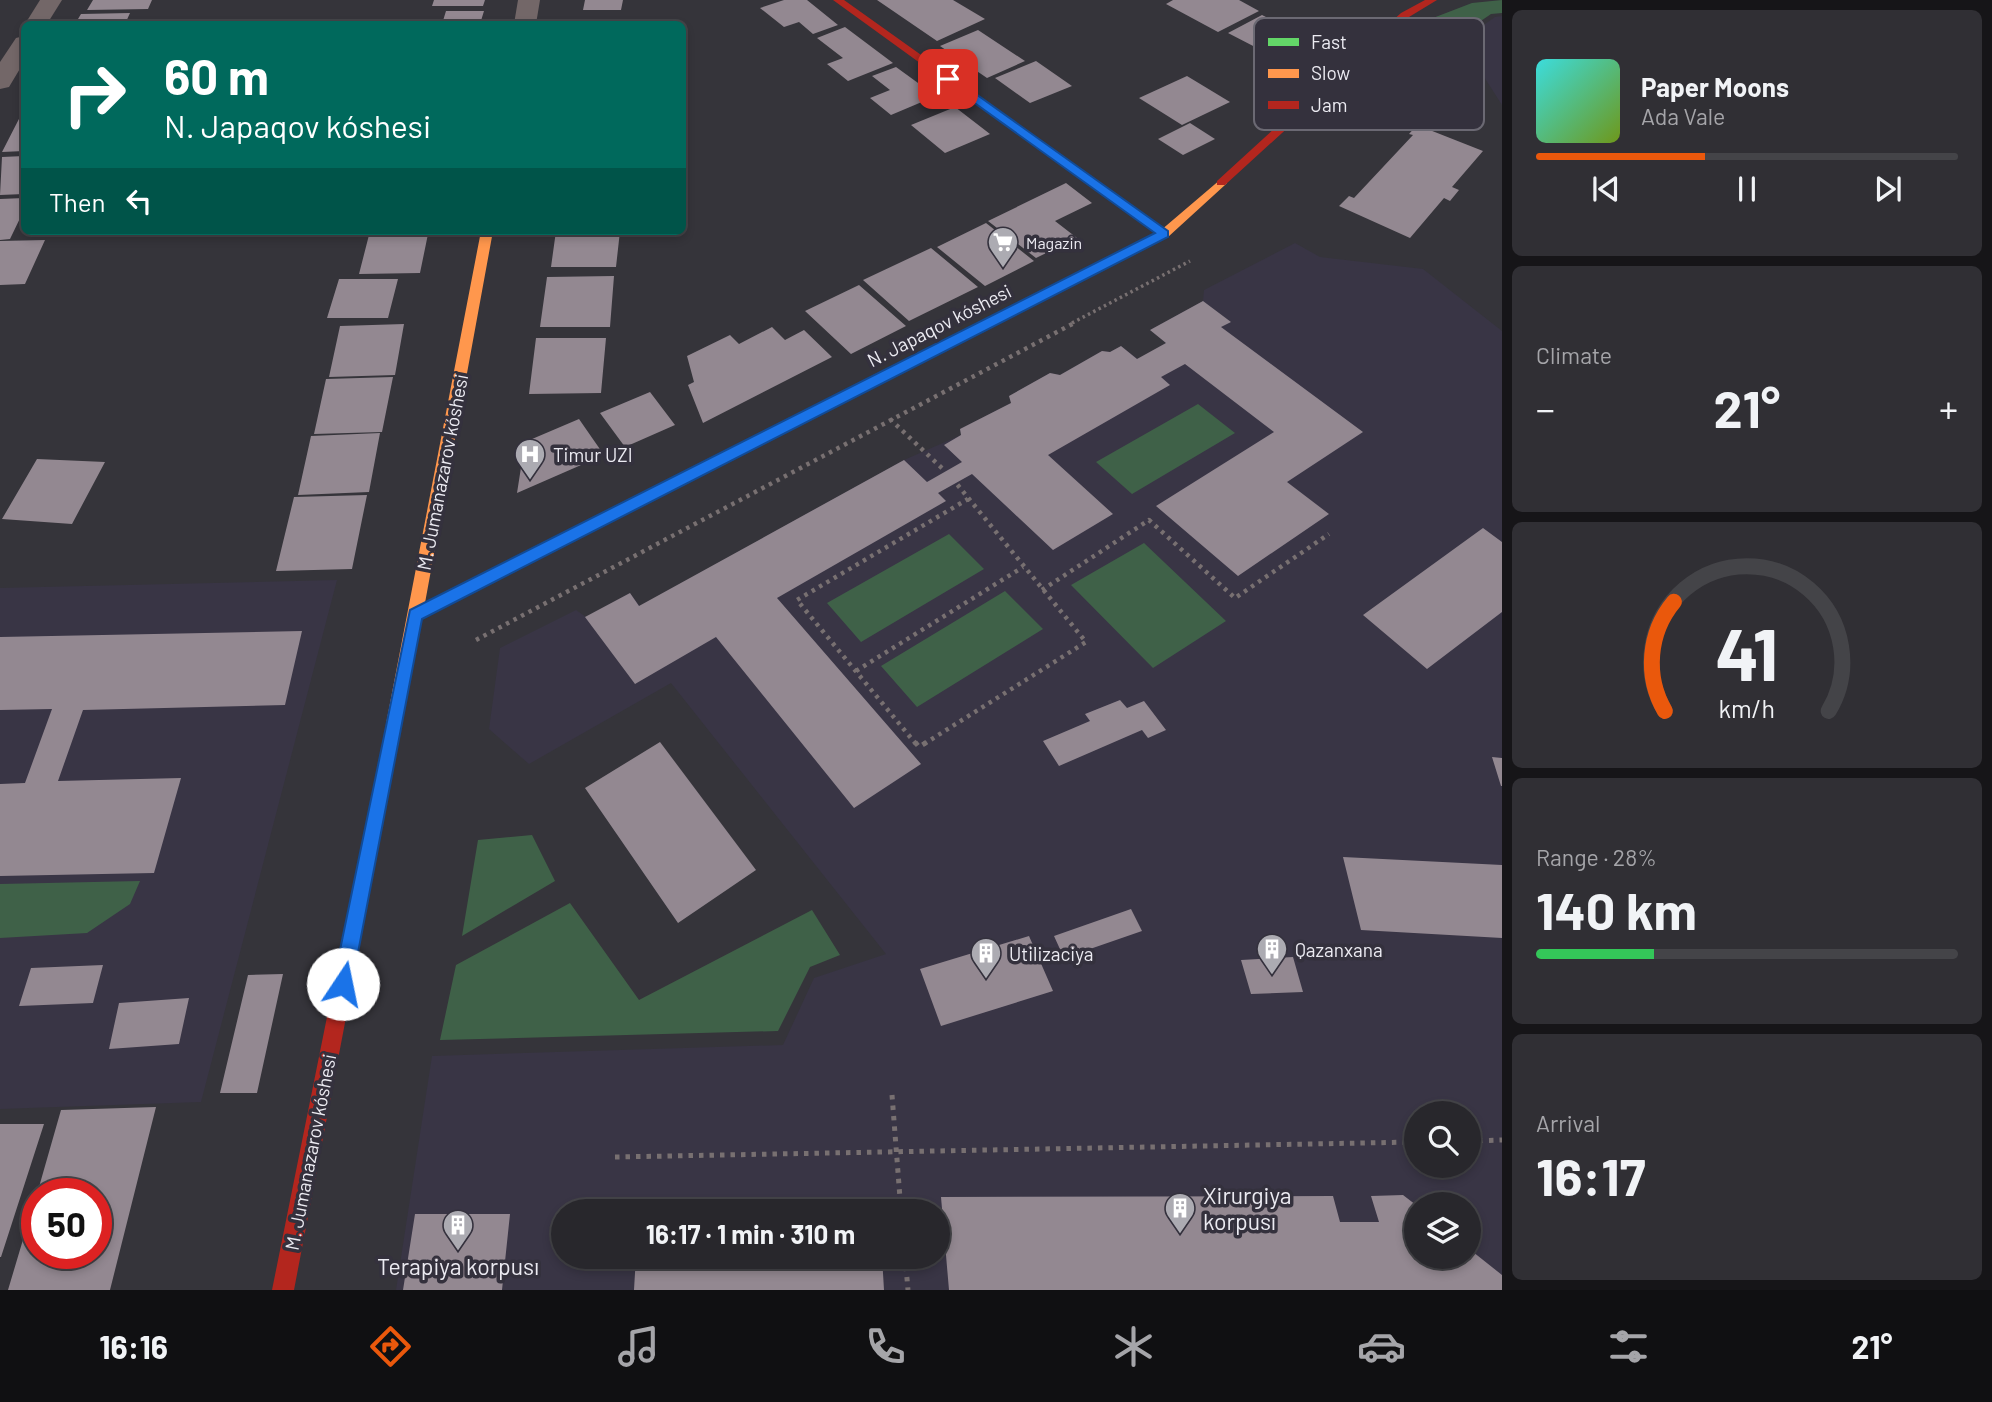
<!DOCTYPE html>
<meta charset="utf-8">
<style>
:root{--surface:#28272c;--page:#302f34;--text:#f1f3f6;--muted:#a5a5a9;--line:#444448;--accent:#ea580c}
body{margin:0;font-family:Barlow,sans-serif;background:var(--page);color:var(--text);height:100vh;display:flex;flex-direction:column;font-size:26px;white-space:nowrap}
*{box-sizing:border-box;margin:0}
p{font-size:23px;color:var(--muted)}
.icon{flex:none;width:38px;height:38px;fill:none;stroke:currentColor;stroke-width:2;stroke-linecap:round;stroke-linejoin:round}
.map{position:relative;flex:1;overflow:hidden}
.sheet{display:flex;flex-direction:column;gap:10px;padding:10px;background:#161518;width:490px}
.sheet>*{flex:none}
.banner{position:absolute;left:21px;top:21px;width:665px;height:214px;border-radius:10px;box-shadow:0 4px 10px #0003,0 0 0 2px var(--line);background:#00695c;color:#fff;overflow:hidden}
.controls{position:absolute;left:1404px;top:1101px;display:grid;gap:14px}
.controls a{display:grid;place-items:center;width:77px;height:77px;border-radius:50%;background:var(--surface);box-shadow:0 4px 10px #0003,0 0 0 2px var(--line);font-size:35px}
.speed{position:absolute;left:21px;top:1178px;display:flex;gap:14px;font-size:35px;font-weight:700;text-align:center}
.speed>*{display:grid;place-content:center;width:91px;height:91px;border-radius:50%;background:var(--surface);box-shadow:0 4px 10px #0003,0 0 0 2px var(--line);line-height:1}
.speed .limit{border:10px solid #d22;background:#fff;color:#111}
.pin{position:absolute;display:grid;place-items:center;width:60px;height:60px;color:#fff;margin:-30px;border-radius:14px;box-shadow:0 4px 10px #0006}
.me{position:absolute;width:77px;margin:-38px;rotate:11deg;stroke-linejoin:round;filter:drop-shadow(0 0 5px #0008)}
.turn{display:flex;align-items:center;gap:24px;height:147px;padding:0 28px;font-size:32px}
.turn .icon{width:91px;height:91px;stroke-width:2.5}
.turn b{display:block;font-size:49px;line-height:60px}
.then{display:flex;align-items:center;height:66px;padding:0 28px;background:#0003;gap:14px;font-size:26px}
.big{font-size:52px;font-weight:700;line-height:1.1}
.sheet .card{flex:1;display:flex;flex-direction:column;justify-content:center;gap:10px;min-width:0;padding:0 24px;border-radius:10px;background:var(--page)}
.sheet .dial{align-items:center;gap:0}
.dial svg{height:182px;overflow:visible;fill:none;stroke:var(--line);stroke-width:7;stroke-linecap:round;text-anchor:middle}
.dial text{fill:var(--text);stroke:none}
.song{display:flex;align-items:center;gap:21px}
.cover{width:84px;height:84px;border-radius:10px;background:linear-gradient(135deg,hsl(180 70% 55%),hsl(80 70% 35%))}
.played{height:7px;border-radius:4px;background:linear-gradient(90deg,var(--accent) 40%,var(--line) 40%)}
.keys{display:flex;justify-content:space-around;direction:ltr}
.heat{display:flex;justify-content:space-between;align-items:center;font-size:38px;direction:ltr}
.charge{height:10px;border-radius:5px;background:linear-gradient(90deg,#34c759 28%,var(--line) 0)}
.trip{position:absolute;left:551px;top:1199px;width:399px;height:70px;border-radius:35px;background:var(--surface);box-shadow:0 4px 10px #0003,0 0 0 2px var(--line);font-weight:700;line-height:70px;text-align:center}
.dock{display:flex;height:112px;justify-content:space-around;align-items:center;background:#101012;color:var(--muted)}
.dock .icon{width:49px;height:49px}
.dock .active{color:var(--accent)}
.dock b{font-size:32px;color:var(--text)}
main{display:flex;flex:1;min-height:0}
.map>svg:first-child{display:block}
.built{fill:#393545;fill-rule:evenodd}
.green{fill:#3f6148}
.building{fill:#938891}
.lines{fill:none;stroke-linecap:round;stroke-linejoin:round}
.path-far2{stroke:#787071;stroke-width:3.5;stroke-dasharray:2.5 3.5;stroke-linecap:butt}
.path-far1{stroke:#787071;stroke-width:4.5;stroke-dasharray:3.5 5;stroke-linecap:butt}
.path{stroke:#787071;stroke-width:5;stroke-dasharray:4.5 6;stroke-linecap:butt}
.street{fill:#736768;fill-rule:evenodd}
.fast{fill:#63d668;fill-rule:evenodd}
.slow{fill:#ff974d;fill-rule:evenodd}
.jam{fill:#b3261e;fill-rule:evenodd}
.route{fill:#1a73e8;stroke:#114b97;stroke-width:2}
.labels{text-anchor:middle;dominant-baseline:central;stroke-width:7;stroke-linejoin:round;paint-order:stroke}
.far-poi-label{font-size:16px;fill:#ecebf2;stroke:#34313d;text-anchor:start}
.street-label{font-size:19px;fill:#ecebf2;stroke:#34313d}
.poi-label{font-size:19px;fill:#ecebf2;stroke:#34313d;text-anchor:start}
.near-poi-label{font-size:23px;fill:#ecebf2;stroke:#34313d;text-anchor:start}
.key{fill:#34313d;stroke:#6b6973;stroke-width:2}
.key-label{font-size:19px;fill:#ecebf2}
</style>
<main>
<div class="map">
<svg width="1502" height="1290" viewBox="0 0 1502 1290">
<rect width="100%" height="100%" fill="#35343a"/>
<path class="built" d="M1502,16v89l-41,-64 34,-24z
M1295,243l25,14 103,12 79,62v959h-1106l36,-234 351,-11 31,-67 72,-24 -215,-271 -142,81 -40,-35 11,-81 76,-38 10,7 44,-24 10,13 264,-146 57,-25 -1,-6 51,-26 -2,-7 41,-23 10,2 42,-24 8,1 11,-6 17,13 28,-16 -16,-13 53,-29 1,-11zM1416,1113h52v53h-52zM1416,1204h52v52h-52zM564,1211h374v45h-374z
M337,580l-136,522 -201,7v-521z"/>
<path class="green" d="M1502,0v13l-11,1 -38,26 28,49 -126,-4 78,-67 39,-15z
M1198,404l37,29 -103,61 -36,-32z
M949,534l35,35 -123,73 -34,-39z
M1144,543l82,78 -73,47 -82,-83z
M1005,591l38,38 -126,78 -36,-41z
M532,835l23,46 -93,55 16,-96z
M140,881l-10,23 -43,29 -87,5v-54z
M570,903l69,97 173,-90 28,45 -30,12 -32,64 -338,9 16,-75z"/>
<path class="building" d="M93,0h59l-4,9 -61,1z
M434,0h51l-2,6h-51z
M585,0h38l-2,10h-38z
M784,0h23l31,25 -25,9 -14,-12 -15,5 -24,-19z
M877,0h76l32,19 -48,22z
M1173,0h66l20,11 -41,21 -52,-28z
M446,11h38l-4,13h-38z
M130,13l-5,11h-50l6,-10z
M1262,15l54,27 -34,19 -54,-28z
M588,20h38l-1,4h-38z
M845,27l48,36 -45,18 -21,-17 16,-6 -26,-20z
M978,30l47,31 -38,17 -47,-32z
M1036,61l36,25 -42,17 -35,-25z
M896,67l40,29 -45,19 -21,-17 20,-8 -18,-14z
M1187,76l43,26 -48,23 -43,-27z
M955,107l35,27 -45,19 -34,-28z
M21,115h3v36l-22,1z
M1190,123l25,16 -32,16 -25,-16z
M1417,125l66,26 -31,36 7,3 -9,11 -6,-3 -34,40 -71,-32 10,-10 5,2 59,-63 -4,-1z
M24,156v38l-24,1 2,-38z
M1066,183l26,20 -37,18 22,17 -41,20 -48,-37z
M24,198v12l-14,29 -10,1v-41z
M986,223l48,38 -49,25 -48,-39z
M556,231h64l-4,36h-65z
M428,234l-8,39 -61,1 10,-39z
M45,240l-20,44 -25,1v-44z
M931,248l47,39 -69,34 -46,-41z
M614,276l-4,51h-70l7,-50z
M339,279h59l-10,39h-61z
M859,285l47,41 -55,28 -46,-43z
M1203,301l28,21 -10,5 142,105 -76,50 42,32 -91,62 -82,-70 118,-74 -89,-68 -24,13 9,8 -122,70 65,59 -60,36 -81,-76 -34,19 8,8 -169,97 144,166 -67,44 -138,-171 -81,47 -50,-67 45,-24 9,13 265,-146 23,22 35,-20 -18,-17 17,-10 -1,-6 51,-26 -2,-7 41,-23 10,2 42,-24 8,1 11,-6 16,13 29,-16 -16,-13z
M404,324l-9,51 -66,2 11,-51z
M772,327l13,13 19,-10 28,27 -129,66 -15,-38 6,-3 -7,-26 43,-21 9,9z
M536,338h70l-5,55 -72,1z
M393,377l-11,55 -68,2 12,-55z
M650,392l25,33 -50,22 -25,-34z
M579,419l25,36 -87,38 8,-51z
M380,433l-11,59 -71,3 13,-59z
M37,459l68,3 -33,62 -70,-5z
M367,495l-15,74 -76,2 18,-74z
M1483,528l19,14v70l-75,57 -64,-54z
M302,631l-17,74 -202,5 -25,71 123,-3 -27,95 -154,3v-92l25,-1 27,-74 -52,1v-73z
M1120,700l7,8 17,-7 22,29 -18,8 -6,-8 -83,36 -16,-25 47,-20 -5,-7z
M660,742l96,128 -78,53 -93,-135z
M1492,757l10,1v28h-1z
M1343,857l159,8v73l-141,-8z
M1131,909l11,22 -78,27 -10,-22z
M1029,936l24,55 -112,35 -21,-57z
M1293,957l10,35 -52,2 -10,-34z
M103,965l-10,38 -74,3 12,-38z
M283,974l-26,119h-37l28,-118z
M189,998l-10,46 -70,5 10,-46z
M156,1107l-46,183h-102l28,-94 1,57h59v-59h-59l24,-84z
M0,1124h44l-43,133h-1z
M1403,1195l13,10v51h52v-8l34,27v15h-553l-8,-93 392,-1 7,26h39l-8,-26z
M415,1214h95l-8,76h-99z
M636,1256h246l2,34h-250z"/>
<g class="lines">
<path class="path-far2" d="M1072,323l118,-62"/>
<path class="path-far1" d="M890,419l55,52
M1042,590l107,-70 86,78 94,-64
M476,640l600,-318
M856,671l167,-104
M916,744l-119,-144 171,-101
M924,744l162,-102 -130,-159"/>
<path class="path" d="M915,742l4,5 8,-5
M892,1095l9,116
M1468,1141l34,-1
M615,1157l801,-15
M905,1256l3,34"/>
<path class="street" d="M40,0h22l-15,24h-22z
M518,0h22l-4,24h-22z
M24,36v26l-15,25 -9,2v-27l16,-24z"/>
<path class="fast" d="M975,326l6,4 -1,3 -324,166 -5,1 -7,-5 2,-4z"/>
<path class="slow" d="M1221,179l6,4 -2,2 -57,52 -188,96h-10l-1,-3 191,-99z
M481,231h12l-68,372 221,-112 5,-1 7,5 -2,4 -234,120 -20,105 -2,5 -6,2 -6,-2 -2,-5z"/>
<path class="jam" d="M833,0h11l324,231v6h-8z
M1425,0h12l-28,17 -184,168h-8v-4l184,-168z
M394,717l6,2 2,5 -108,566h-22l114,-566 2,-5z"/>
</g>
<path class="route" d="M944,77h8l216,154v6l-746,382 -70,365 -3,7 -6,3 -7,-3 -3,-7 77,-374 745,-377 -211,-152z"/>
<defs>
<g id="supermarket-pin" transform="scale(1.575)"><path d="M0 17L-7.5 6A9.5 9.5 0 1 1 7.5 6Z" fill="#acabb2" stroke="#34313d"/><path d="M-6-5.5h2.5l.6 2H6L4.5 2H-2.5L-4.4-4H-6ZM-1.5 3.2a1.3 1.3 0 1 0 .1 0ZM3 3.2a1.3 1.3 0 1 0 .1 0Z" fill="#fff"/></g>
<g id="hospital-pin" transform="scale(1.575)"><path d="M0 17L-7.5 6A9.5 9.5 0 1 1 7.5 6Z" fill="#acabb2" stroke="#34313d"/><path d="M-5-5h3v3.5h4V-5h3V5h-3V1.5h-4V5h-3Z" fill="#fff"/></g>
<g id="building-pin" transform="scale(1.575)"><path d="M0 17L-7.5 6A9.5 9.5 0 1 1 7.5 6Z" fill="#acabb2" stroke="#34313d"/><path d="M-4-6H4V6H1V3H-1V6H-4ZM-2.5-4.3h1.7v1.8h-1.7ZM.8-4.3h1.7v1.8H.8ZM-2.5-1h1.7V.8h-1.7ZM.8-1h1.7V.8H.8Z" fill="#fff"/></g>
</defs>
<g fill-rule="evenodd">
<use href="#supermarket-pin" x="1003" y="242"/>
<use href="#hospital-pin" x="530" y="454"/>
<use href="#building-pin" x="1272" y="949"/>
<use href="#building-pin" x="986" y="953"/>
<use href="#building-pin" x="1180" y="1208"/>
<use href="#building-pin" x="458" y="1225"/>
</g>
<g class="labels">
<g class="far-poi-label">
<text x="1026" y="242">Magazin</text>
</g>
<g class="street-label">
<text transform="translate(939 325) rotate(-27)">N. Japaqov kóshesi</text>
<text transform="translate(442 472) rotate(-79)">M. Jumanazarov kóshesi</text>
<text transform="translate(310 1152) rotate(-79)">M. Jumanazarov kóshesi</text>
</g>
<g class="poi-label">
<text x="553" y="454">Timur UZI</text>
<text x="1295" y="949">Qazanxana</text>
<text x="1009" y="953">Utilizaciya</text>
</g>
<g class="near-poi-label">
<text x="1203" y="1195">Xirurgiya<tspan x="1203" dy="26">korpusı</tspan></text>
<text x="458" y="1266" text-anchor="middle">Terapiya korpusı</text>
</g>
</g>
<rect x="1254" y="18" width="230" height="112" rx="10" class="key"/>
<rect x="1268" y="38" width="31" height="8" fill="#63d668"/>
<rect x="1268" y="69" width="31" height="9" fill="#ff974d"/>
<rect x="1268" y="101" width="31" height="8" fill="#b3261e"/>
<g class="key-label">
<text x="1311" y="49">Fast</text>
<text x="1311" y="80">Slow</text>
<text x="1311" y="112">Jam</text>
</g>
</svg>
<div class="controls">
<a><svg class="icon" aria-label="search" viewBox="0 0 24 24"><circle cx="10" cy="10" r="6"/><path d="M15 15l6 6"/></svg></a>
<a><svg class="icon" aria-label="layers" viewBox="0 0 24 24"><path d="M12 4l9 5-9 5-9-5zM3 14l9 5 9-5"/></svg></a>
</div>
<div class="speed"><div class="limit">50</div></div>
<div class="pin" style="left:948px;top:79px;background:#d93025"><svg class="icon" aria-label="arrive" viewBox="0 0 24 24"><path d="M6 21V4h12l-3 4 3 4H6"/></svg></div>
<svg class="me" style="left:343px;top:984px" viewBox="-20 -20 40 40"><circle r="19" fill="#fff"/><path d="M0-13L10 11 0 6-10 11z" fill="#1a73e8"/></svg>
<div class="trip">16:17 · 1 min · 310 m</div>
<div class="banner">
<div class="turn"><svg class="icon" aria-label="right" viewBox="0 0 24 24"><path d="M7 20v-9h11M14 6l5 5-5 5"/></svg><div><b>60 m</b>N. Japaqov kóshesi</div></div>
<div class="then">Then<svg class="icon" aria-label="left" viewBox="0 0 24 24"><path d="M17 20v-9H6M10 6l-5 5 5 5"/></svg></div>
</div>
</div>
<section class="sheet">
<div class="card">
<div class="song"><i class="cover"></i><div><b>Paper Moons</b><p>Ada Vale</p></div></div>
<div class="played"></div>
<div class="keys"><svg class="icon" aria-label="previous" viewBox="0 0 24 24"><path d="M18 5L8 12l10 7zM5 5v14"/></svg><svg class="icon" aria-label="pause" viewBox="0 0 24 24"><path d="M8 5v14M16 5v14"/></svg><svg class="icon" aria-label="next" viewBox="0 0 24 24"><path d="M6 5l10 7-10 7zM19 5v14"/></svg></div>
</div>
<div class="card"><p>Climate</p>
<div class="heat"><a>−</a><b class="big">21°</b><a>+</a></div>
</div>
<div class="card dial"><svg viewBox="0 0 100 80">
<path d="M14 69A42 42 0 1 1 86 69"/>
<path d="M14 69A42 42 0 0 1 18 21" stroke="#ea580c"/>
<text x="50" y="56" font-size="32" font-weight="700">41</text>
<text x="50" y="72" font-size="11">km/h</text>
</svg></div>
<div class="card"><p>Range · 28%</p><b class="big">140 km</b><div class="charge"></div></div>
<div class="card"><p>Arrival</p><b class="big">16:17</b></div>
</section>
</main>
<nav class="dock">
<b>16:16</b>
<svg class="icon active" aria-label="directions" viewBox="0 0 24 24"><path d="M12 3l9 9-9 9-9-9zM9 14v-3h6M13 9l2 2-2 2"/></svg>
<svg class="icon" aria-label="music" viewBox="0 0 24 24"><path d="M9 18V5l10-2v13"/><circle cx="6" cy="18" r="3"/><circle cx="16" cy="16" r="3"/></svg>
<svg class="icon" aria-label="phone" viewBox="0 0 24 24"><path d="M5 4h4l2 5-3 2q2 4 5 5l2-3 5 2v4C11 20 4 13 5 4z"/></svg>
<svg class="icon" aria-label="climate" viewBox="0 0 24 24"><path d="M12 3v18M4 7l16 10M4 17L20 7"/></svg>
<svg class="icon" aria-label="car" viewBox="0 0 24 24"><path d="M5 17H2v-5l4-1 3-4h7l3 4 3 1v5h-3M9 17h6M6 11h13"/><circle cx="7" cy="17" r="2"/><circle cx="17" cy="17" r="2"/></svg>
<svg class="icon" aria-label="filters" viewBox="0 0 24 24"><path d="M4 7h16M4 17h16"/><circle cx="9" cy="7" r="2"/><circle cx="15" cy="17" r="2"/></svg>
<b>21°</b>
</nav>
